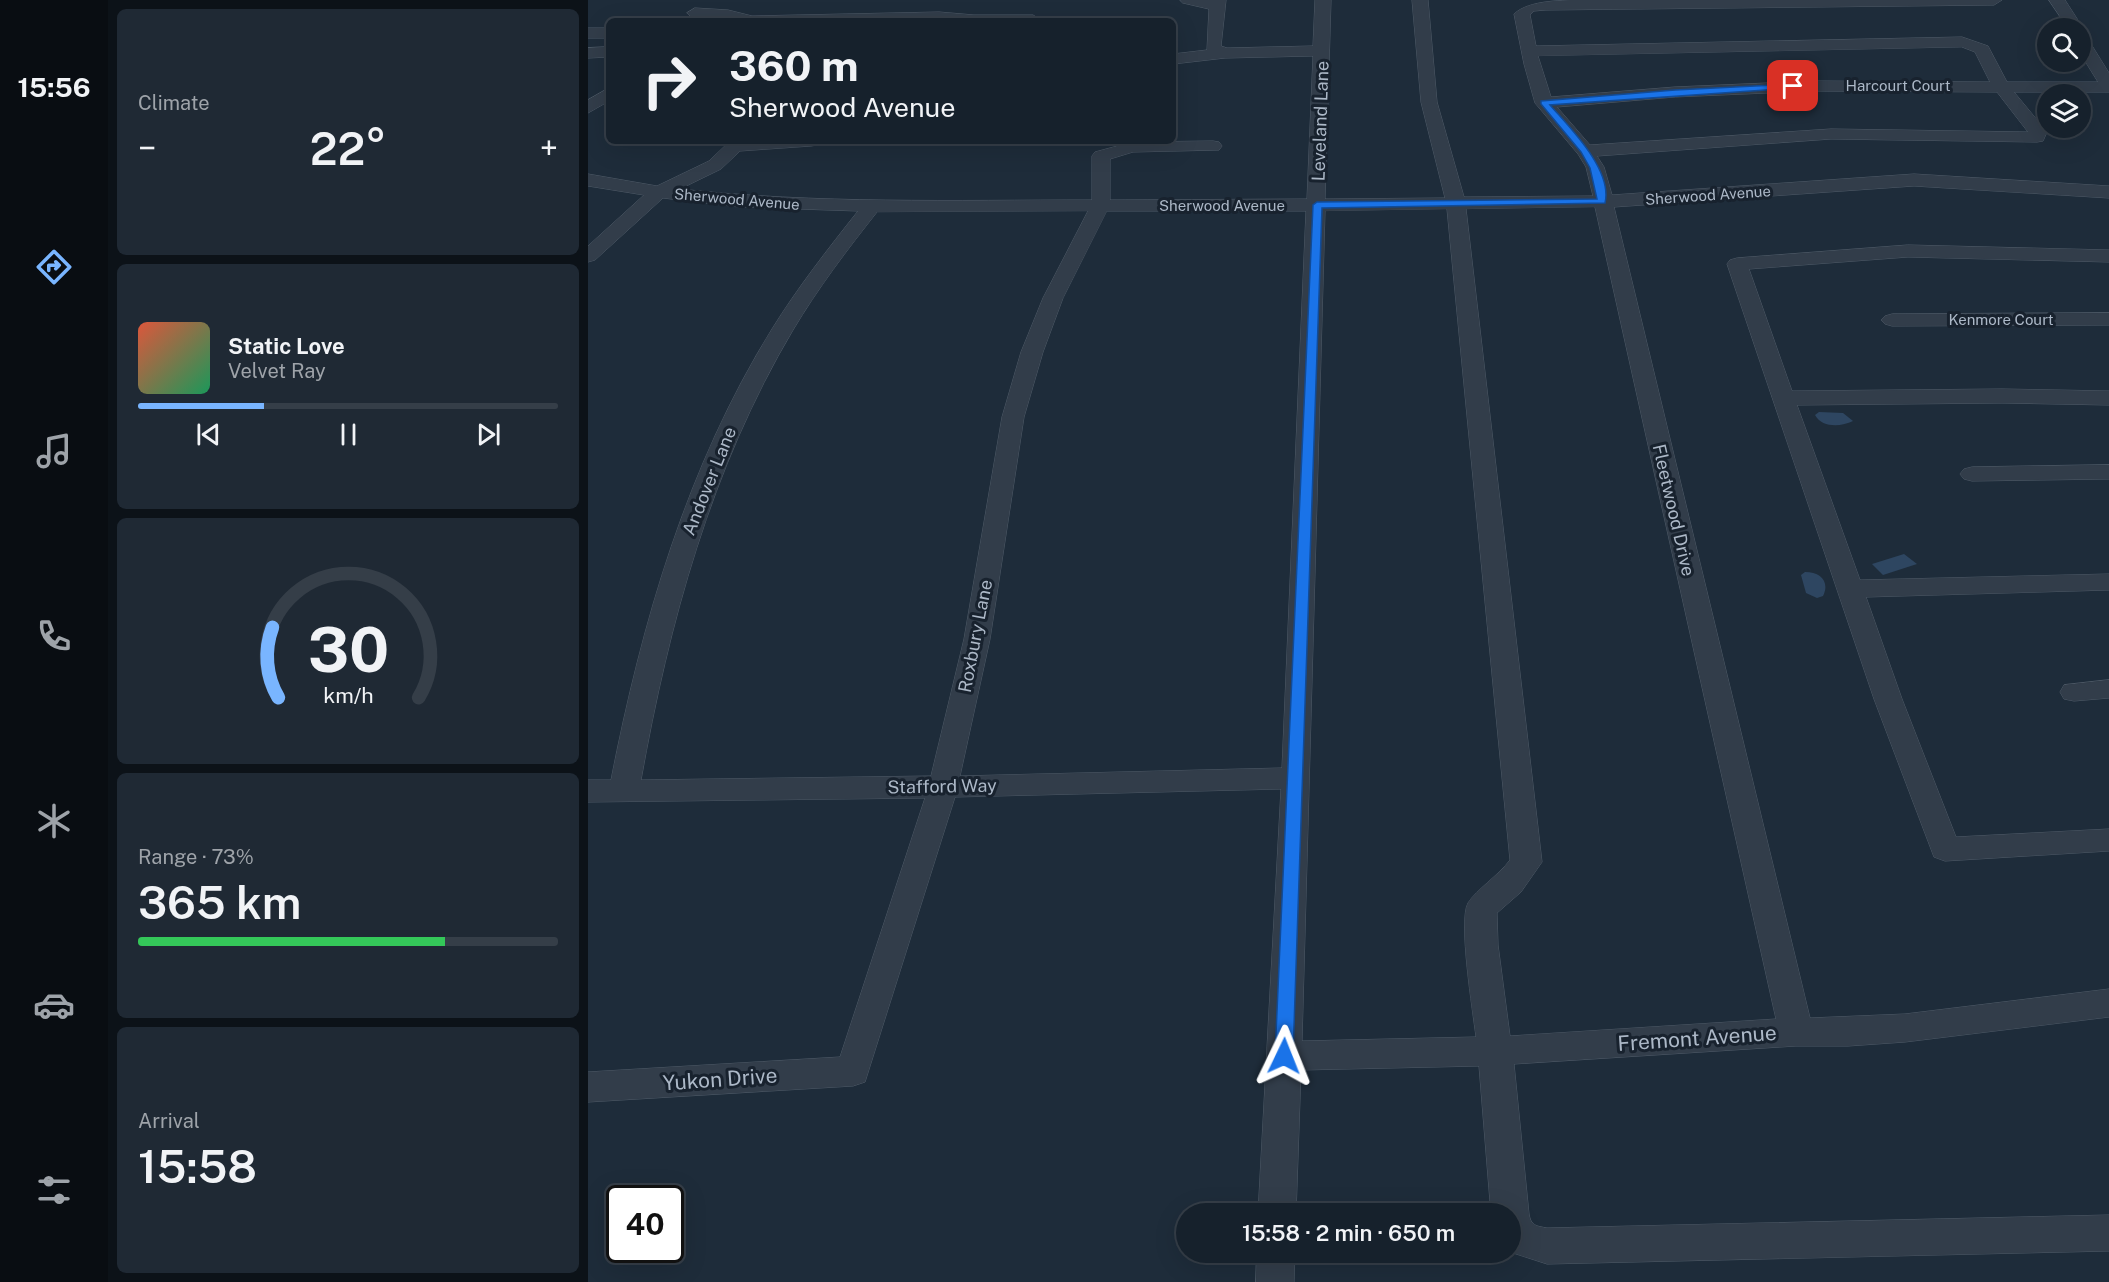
<!DOCTYPE html>
<meta charset="utf-8">
<style>
:root{--surface:#16212c;--page:#1f2934;--text:#f1f3f6;--muted:#9ea3a9;--line:#353e48;--accent:#79b5ff}
body{margin:0;font-family:"Public Sans",sans-serif;background:var(--page);color:var(--text);height:100vh;display:flex;flex-direction:column;font-size:22px;white-space:nowrap}
*{box-sizing:border-box;margin:0}
p{font-size:20px;color:var(--muted)}
.icon{flex:none;width:33px;height:33px;fill:none;stroke:currentColor;stroke-width:2;stroke-linecap:round;stroke-linejoin:round}
.map{position:relative;flex:1;overflow:hidden}
.sheet{display:flex;flex-direction:column;gap:9px;padding:9px;background:#0c1218;width:480px}
.sheet>*{flex:none}
.banner{position:absolute;left:18px;top:18px;width:570px;height:126px;border-radius:9px;box-shadow:0 6px 24px #0002,0 0 0 2px var(--line);background:#16212c;color:var(--text);overflow:hidden}
.fabs{position:absolute;left:1449px;top:18px;display:grid;gap:12px}
.fabs a{display:grid;place-items:center;width:54px;height:54px;border-radius:50%;background:var(--surface);box-shadow:0 6px 24px #0002,0 0 0 2px var(--line);font-size:30px}
.speed{position:absolute;left:18px;top:1185px;display:flex;gap:12px;font-size:30px;font-weight:700;text-align:center}
.speed>*{display:grid;place-content:center;width:78px;height:78px;border-radius:50%;background:var(--surface);box-shadow:0 6px 24px #0002,0 0 0 2px var(--line);line-height:1}
.speed .limit{border:3px solid #111;border-radius:9px;background:#fff;color:#111}
.pin{position:absolute;display:grid;place-items:center;width:51px;height:51px;color:#fff;margin:-26px;border-radius:12px;box-shadow:0 3px 9px #0006}
.me{position:absolute;width:66px;margin:-33px;rotate:2deg;stroke-linejoin:round;filter:drop-shadow(0 0 4px #0008)}
.turn{display:flex;align-items:center;gap:21px;height:126px;padding:0 24px;font-size:27px}
.turn .icon{width:78px;height:78px;stroke-width:2.5}
.turn b{display:block;font-size:42px;line-height:51px}
.big{font-size:45px;font-weight:600;line-height:1.1}
.sheet .tile{flex:1;display:flex;flex-direction:column;justify-content:center;gap:9px;min-width:0;padding:0 21px;border-radius:9px;background:var(--page)}
.sheet .dial{align-items:center;gap:0}
.dial svg{height:156px;overflow:visible;fill:none;stroke:var(--line);stroke-width:7;stroke-linecap:round;text-anchor:middle}
.dial text{fill:var(--text);stroke:none}
.song{display:flex;align-items:center;gap:18px}
.cover{width:72px;height:72px;border-radius:9px;background:linear-gradient(135deg,hsl(10 70% 55%),hsl(150 70% 35%))}
.played{height:6px;border-radius:3px;background:linear-gradient(90deg,var(--accent) 30%,var(--line) 30%)}
.keys{display:flex;justify-content:space-around;direction:ltr}
.heat{display:flex;justify-content:space-between;align-items:center;font-size:33px;direction:ltr}
.charge{height:9px;border-radius:4px;background:linear-gradient(90deg,#34c759 73%,var(--line) 0)}
.trip{position:absolute;left:588px;top:1203px;width:345px;height:60px;border-radius:30px;background:var(--surface);box-shadow:0 6px 24px #0002,0 0 0 2px var(--line);font-weight:600;line-height:60px;text-align:center}
main{display:flex;flex:1;min-height:0}
.tab-bar{display:flex;flex-direction:column;width:108px;justify-content:space-around;align-items:center;background:#090d12;color:var(--muted)}
.tab-bar .icon{width:42px;height:42px}
.tab-bar .on{color:var(--accent)}
.tab-bar b{font-size:27px;color:var(--text)}
.map>svg:first-child{display:block}
.water{fill:#2e4661}
.lines{fill:none;stroke-linecap:round;stroke-linejoin:round}
.minor-casing{stroke:#4f5b68;stroke-width:1}
.minor{fill:#323d4a;fill-rule:evenodd}
.route{fill:#1a73e8;stroke:#114b97;stroke-width:1.5}
.labels{text-anchor:middle;dominant-baseline:central;stroke-width:6;stroke-linejoin:round;paint-order:stroke}
.far-street-label{font-size:15px;fill:#acb8c7;stroke:#18222e}
.street-label{font-size:18px;fill:#acb8c7;stroke:#18222e}
.near-street-label{font-size:21px;fill:#acb8c7;stroke:#18222e}
</style>
<main>
<nav class="tab-bar">
<b>15:56</b>
<svg class="icon on" aria-label="directions" viewBox="0 0 24 24"><path d="M12 3l9 9-9 9-9-9zM9 14v-3h6M13 9l2 2-2 2"/></svg>
<svg class="icon" aria-label="music" viewBox="0 0 24 24"><path d="M9 18V5l10-2v13"/><circle cx="6" cy="18" r="3"/><circle cx="16" cy="16" r="3"/></svg>
<svg class="icon" aria-label="phone" viewBox="0 0 24 24"><path d="M5 4h4l2 5-3 2q2 4 5 5l2-3 5 2v4C11 20 4 13 5 4z"/></svg>
<svg class="icon" aria-label="climate" viewBox="0 0 24 24"><path d="M12 3v18M4 7l16 10M4 17L20 7"/></svg>
<svg class="icon" aria-label="car" viewBox="0 0 24 24"><path d="M5 17H2v-5l4-1 3-4h7l3 4 3 1v5h-3M9 17h6M6 11h13"/><circle cx="7" cy="17" r="2"/><circle cx="17" cy="17" r="2"/></svg>
<svg class="icon" aria-label="filters" viewBox="0 0 24 24"><path d="M4 7h16M4 17h16"/><circle cx="9" cy="7" r="2"/><circle cx="15" cy="17" r="2"/></svg>
</nav>
<section class="sheet">
<div class="tile"><p>Climate</p>
<div class="heat"><a>−</a><b class="big">22°</b><a>+</a></div>
</div>
<div class="tile">
<div class="song"><i class="cover"></i><div><b>Static Love</b><p>Velvet Ray</p></div></div>
<div class="played"></div>
<div class="keys"><svg class="icon" aria-label="previous" viewBox="0 0 24 24"><path d="M18 5L8 12l10 7zM5 5v14"/></svg><svg class="icon" aria-label="pause" viewBox="0 0 24 24"><path d="M8 5v14M16 5v14"/></svg><svg class="icon" aria-label="next" viewBox="0 0 24 24"><path d="M6 5l10 7-10 7zM19 5v14"/></svg></div>
</div>
<div class="tile dial"><svg viewBox="0 0 100 80">
<path d="M14 69A42 42 0 1 1 86 69"/>
<path d="M14 69A42 42 0 0 1 11 33" stroke="#79b5ff"/>
<text x="50" y="56" font-size="32" font-weight="700">30</text>
<text x="50" y="72" font-size="11">km/h</text>
</svg></div>
<div class="tile"><p>Range · 73%</p><b class="big">365 km</b><div class="charge"></div></div>
<div class="tile"><p>Arrival</p><b class="big">15:58</b></div>
</section>
<div class="map">
<svg width="1521" height="1282" viewBox="0 0 1521 1282">
<rect width="100%" height="100%" fill="#1e2c3a"/>
<path class="water" d="M1231,412l24,1 10,8c-12,6 -31,7 -38,-6z
M1316,554l13,10 -34,11 -11,-11z
M1217,572c16,0 25,10 18,24l-6,2 -11,-5 -5,-18z"/>
<g class="lines">
<g class="minor-casing">
<path id="minor" d="M592,0h46l-5,46 6,2 86,-2 2,-46h16l-6,199 120,-1 -24,-96 -9,-102h16l9,102 27,95 129,-1 -7,-29 -8,-13 -43,-51 -11,-39 -10,-50c15,-14 49,-14 72,-14h416l-8,5 -448,5 -12,1 -4,4 6,31 426,-9 26,9 19,36h91l-18,-29v-19l6,2 23,37v19h-95l33,40 -4,9 -6,1 -206,-3 -234,17 7,11 8,28 302,-21 195,12v12l-195,-12 -300,21 196,811 95,-4 204,-25v28l-204,25 -57,4h-52l-282,18 15,150c2,12 7,12 18,14l562,-13v36l-562,13 -37,-12v-38h-19l-12,-148 -178,4 -5,144h-38l23,-425 -326,8 -90,285 -12,4 -265,16v-30l252,-15 85,-259 -337,4v-22h23c31,-158 76,-314 161,-451 26,-42 56,-80 86,-118l-119,-4 -76,-9 -68,62 -7,2v-16l56,-51 -56,-9v-12l69,12 52,-25 20,-19 91,-1 -3,4 -6,1 -71,5 -19,18 -41,20c137,15 274,11 412,11v-44l3,-4 37,-10 81,-1 6,1 3,4 -3,4 -86,2 -23,7v41l197,-1 6,-143 -88,2 -52,6v-10l34,-4 2,-41 -26,-6zM1374,47l13,5 15,30 -177,-1 -138,6 -124,10 -13,-41zM1225,91l184,1 31,40 -197,-3 -241,16 -33,-38 118,-10zM1007,207l181,812 -266,17 -12,-91 -1,-32 24,-21 21,-30 -76,-653zM859,209l63,651c-11,15 -34,30 -42,43 -10,18 5,109 8,134l-174,4 23,-830zM500,211l-45,87 -22,54 -19,65 -38,222 -33,137 -290,4c28,-157 70,-312 152,-450 25,-42 54,-80 84,-118zM519,211h199l-24,557 -322,8 30,-137 34,-222 19,-65 20,-54z
M1461,0h16l18,28 -2,3 -1,-3h-12z
M107,8l33,2 24,6 187,-4 35,3h59l8,5 -319,1 1,-2 -33,-3 -3,-3z
M0,28h21v10h-21z
M21,47v10l-21,1v-10z
M21,88v13l-21,12v-13z
M1320,245l201,5v12l-201,-5 -159,12 43,122 210,-2 107,2v14l-107,-2 -205,2 63,175 249,-6v16l-243,7 36,102 54,138 153,-8v22l-164,10 -11,-4 -60,-158 -147,-435 3,-4 7,-2z
M1521,313v12l-217,1 -7,-2 -4,-4 4,-4 7,-2z
M1521,465v14l-137,2 -8,-2 -4,-5 4,-5 8,-2z
M1521,680v18l-35,3 -10,-2 -4,-7 4,-7z
M669,1252h38l-1,30h-38z"/>
</g>
<use href="#minor" class="minor"/>
</g>
<path class="route" d="M1205,84l3,1v3l-246,17c20,23 63,65 55,98l-283,5 -29,848 -3,5 -6,3 -6,-3 -3,-5 38,-851 4,-3 280,-3 -7,-31 -9,-16 -40,-48v-3l134,-11z"/>
<g class="labels">
<g class="far-street-label">
<text x="1310" y="85">Harcourt Court</text>
<text transform="translate(1120 195) rotate(-4)">Sherwood Avenue</text>
<text transform="translate(149 199) rotate(5)">Sherwood Avenue</text>
<text x="634" y="205">Sherwood Avenue</text>
<text x="1413" y="319">Kenmore Court</text>
</g>
<g class="street-label">
<text transform="translate(732 121) rotate(-88)">Leveland Lane</text>
<text transform="translate(121 481) rotate(-68)">Andover Lane</text>
<text transform="translate(1086 510) rotate(77)">Fleetwood Drive</text>
<text transform="translate(387 636) rotate(-79)">Roxbury Lane</text>
<text transform="translate(354 786) rotate(-1)">Stafford Way</text>
</g>
<g class="near-street-label">
<text transform="translate(1109 1038) rotate(-4)">Fremont Avenue</text>
<text transform="translate(132 1079) rotate(-4)">Yukon Drive</text>
</g>
</g>
</svg>
<div class="fabs">
<a><svg class="icon" aria-label="search" viewBox="0 0 24 24"><circle cx="10" cy="10" r="6"/><path d="M15 15l6 6"/></svg></a>
<a><svg class="icon" aria-label="layers" viewBox="0 0 24 24"><path d="M12 4l9 5-9 5-9-5zM3 14l9 5 9-5"/></svg></a>
</div>
<div class="speed"><div class="limit">40</div></div>
<div class="pin" style="left:1205px;top:86px;background:#d93025"><svg class="icon" aria-label="arrive" viewBox="0 0 24 24"><path d="M6 21V4h12l-3 4 3 4H6"/></svg></div>
<svg class="me" style="left:696px;top:1056px" viewBox="-20 -20 40 40"><path d="M0-17L14 15 0 8-14 15z" fill="#1a73e8" stroke="#fff" stroke-width="4"/></svg>
<div class="trip">15:58 · 2 min · 650 m</div>
<div class="banner">
<div class="turn"><svg class="icon" aria-label="right" viewBox="0 0 24 24"><path d="M7 20v-9h11M14 6l5 5-5 5"/></svg><div><b>360 m</b>Sherwood Avenue</div></div>
</div>
</div>
</main>
